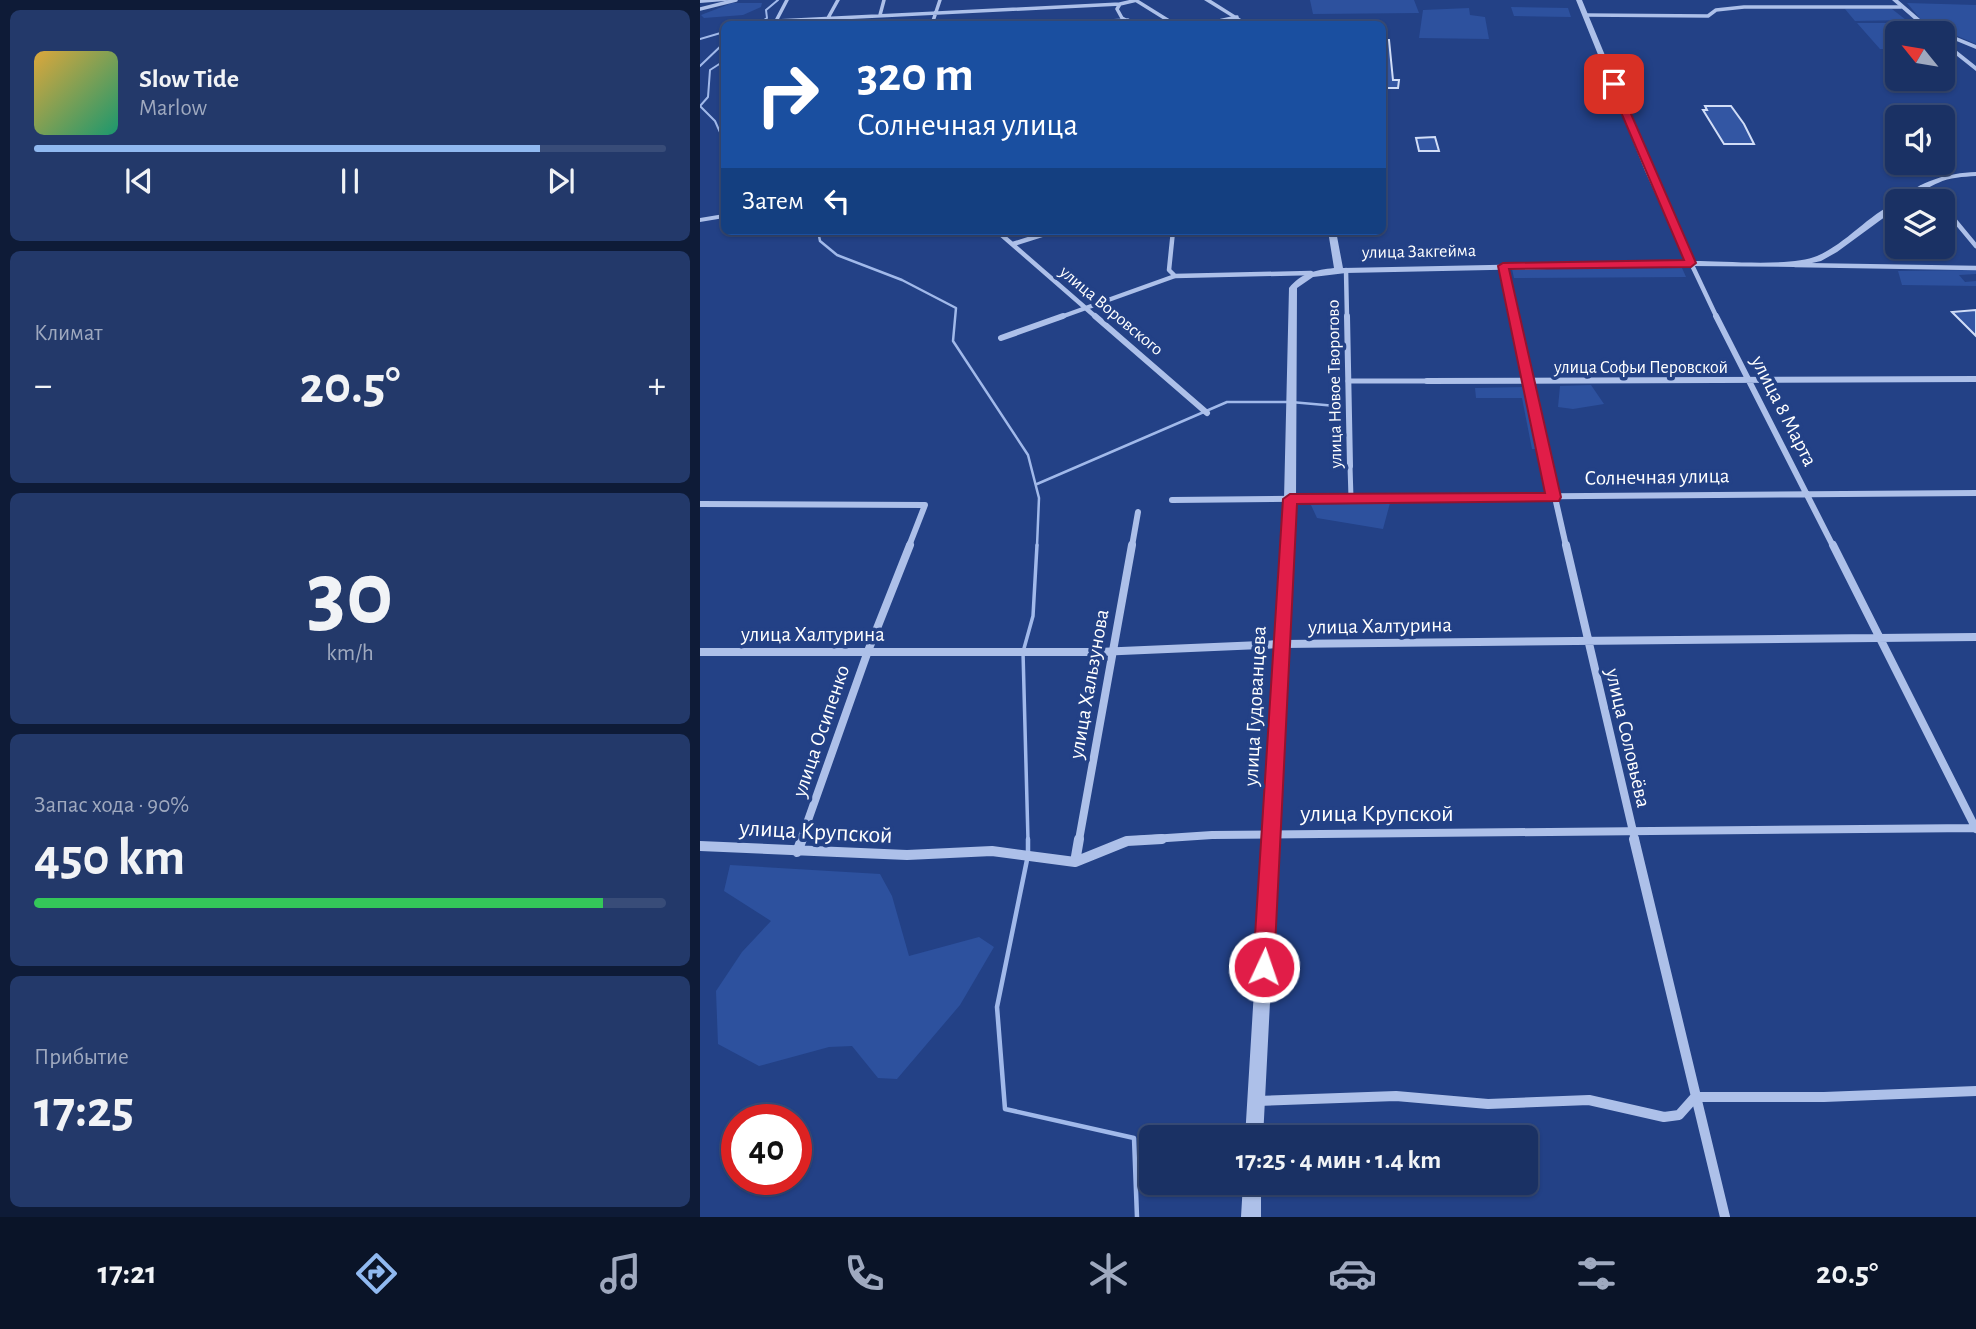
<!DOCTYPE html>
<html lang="ru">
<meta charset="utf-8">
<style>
:root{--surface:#1a3164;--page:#23396a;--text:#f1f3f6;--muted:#9fa9bf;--line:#384c78;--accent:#90b9f0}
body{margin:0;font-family:"Alegreya Sans",sans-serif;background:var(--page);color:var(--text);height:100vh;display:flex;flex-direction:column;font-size:26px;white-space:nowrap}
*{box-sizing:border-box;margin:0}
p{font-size:23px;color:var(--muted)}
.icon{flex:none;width:38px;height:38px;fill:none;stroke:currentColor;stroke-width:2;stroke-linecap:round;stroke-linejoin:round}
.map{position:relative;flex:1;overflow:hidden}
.sheet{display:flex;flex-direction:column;gap:10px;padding:10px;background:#0e1b37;width:700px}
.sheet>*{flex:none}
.top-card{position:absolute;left:21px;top:21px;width:665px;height:214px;border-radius:10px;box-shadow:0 2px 5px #0004,0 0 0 2px var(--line);background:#1a4fa0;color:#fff;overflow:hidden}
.needle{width:46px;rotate:300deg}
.tools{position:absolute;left:1185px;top:21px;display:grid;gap:14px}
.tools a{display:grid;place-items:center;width:70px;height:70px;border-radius:10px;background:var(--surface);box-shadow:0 2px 5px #0004,0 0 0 2px var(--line);font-size:35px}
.speed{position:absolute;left:21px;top:1104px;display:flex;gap:14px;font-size:35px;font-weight:700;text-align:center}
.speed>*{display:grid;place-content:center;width:91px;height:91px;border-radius:50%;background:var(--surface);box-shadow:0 2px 5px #0004,0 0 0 2px var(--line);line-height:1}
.speed .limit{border:10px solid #d22;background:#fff;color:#111}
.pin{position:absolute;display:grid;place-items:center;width:60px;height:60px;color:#fff;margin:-30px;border-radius:14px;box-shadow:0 4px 10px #0006}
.me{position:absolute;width:77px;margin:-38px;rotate:3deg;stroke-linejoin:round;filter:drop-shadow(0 0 5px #0008)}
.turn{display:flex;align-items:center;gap:24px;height:147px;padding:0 21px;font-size:32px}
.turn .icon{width:91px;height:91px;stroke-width:2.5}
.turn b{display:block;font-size:49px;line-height:60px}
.then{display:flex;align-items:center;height:66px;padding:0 21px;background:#0003;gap:14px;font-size:26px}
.big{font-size:52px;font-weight:600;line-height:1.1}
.sheet .widget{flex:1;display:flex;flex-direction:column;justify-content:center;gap:10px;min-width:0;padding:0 24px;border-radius:10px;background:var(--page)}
.sheet .dial{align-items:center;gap:0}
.dial b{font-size:91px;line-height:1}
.song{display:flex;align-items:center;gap:21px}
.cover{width:84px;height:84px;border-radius:10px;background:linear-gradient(135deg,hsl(40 70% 55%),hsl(160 70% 35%))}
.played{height:7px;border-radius:4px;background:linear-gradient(90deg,var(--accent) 80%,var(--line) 80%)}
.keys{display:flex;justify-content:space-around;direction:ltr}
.heat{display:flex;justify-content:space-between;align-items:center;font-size:38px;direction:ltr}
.charge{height:10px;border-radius:5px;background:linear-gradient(90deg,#34c759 90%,var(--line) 0)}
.trip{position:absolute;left:439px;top:1125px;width:399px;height:70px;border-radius:10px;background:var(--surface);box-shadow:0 2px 5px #0004,0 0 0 2px var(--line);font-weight:600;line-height:70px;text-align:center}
.dock{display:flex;height:112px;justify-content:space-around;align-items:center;background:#0a1428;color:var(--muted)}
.dock .icon{width:49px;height:49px}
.dock .current{color:var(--accent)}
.dock b{font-size:32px;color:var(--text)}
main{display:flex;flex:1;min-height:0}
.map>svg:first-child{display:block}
.green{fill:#2d519e}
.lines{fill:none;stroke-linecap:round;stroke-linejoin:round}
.stream-far3{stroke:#a1b9ea;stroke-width:2}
.stream-far2{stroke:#a1b9ea;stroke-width:2.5}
.stream-far1{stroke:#a1b9ea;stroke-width:3.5}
.stream{stroke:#a1b9ea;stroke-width:4.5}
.building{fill:#3356a3;stroke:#d1ddf7;stroke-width:2}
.pedestrian{stroke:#adc0e9;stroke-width:5}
.minor-far4{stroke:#adc0e9;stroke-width:3.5}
.minor-far3{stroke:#adc0e9;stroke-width:4.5}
.minor-far2{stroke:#adc0e9;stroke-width:6}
.minor-far1{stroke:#adc0e9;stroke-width:8}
.minor{stroke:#adc0e9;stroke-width:10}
.tertiary{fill:#adc0e9;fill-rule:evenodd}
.route{fill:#e11d48;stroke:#92132f;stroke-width:2}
.labels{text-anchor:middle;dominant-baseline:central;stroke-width:7;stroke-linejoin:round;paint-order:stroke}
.far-street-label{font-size:18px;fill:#fff;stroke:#234186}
.street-label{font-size:21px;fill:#fff;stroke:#234186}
.near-street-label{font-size:24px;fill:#fff;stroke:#234186}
</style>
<main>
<section class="sheet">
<div class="widget">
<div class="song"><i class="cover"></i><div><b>Slow Tide</b><p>Marlow</p></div></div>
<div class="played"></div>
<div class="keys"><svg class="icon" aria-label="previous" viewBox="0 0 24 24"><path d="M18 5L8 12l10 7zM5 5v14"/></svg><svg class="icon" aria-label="pause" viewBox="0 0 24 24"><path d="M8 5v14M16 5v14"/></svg><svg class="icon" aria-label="next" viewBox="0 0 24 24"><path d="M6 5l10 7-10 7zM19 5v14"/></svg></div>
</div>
<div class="widget"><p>Климат</p>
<div class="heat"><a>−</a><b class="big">20.5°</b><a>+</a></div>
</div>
<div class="widget dial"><b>30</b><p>km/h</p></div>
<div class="widget"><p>Запас хода · 90%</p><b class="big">450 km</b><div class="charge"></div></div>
<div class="widget"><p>Прибытие</p><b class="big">17:25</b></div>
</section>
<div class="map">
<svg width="1276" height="1217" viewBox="0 0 1276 1217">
<rect width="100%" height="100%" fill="#234186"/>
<path class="green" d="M610,0h104l5,13 -106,1z
M32,3h30l-1,4 -18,8 -39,3 -3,-3z
M1207,3l69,2v39l-54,-23z
M811,7l57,1 3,9 -57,-1z
M769,8l1,7 15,2 4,22 -70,-1 4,-28z
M1145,9h47l14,11 -51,1z
M1157,23h52l13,10h-25v16h-17z
M982,268l4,9 -172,1 -2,-9z
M1276,270v4l-17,1 6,7 11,-1v5l-74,-1 -4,-14z
M891,385l13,19 -31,5 -15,-2 2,-21z
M825,387l14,62h-7l-10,-51h-46l-1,-10z
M690,503l-7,26 -66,-11 -6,-13z
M30,865l150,9 12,22 17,60 70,-19 15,10 -34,58 -63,74 -19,-1 -26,-32 -23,1 -70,19 -41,-22 -2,-53 26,-39 29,-31 -47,-30z"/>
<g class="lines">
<path class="stream-far3" d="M65,24l-4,-2 6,-4 -1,-8 12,-10
M0,39l24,-7
M0,66l24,-23
M23,139l-8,-18 -15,-15 8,-9 2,-27 14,-9"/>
<path class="stream-far2" d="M23,138l1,3
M118,231l2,10 17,14 65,25 54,28 -3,33 75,114 11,43 -2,48
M337,484l190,-82h64l45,4"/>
<path class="stream-far1" d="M328,840l-5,-188 10,-36 4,-71"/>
<path class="stream" d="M328,839v16l-31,152 8,102 129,29 3,79"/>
</g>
<path class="building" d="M682,40h7l4,40h6l-1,8h-16z
M1005,106h26l13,18 10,20h-30l-21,-34h4z
M735,137l4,14h-20l-3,-13z
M1276,310v26l-24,-24z"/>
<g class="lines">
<path class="pedestrian" d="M648,381h79
M650,466l1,32"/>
<path class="minor-far4" d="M437,1l37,23
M0,9l36,-9
M180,15l4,-15
M885,15l123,1 8,-6 28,-3h157
M128,18l10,-18
M76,21l344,-17
M76,21l11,-21
M232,24l8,-24
M352,24l76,-4
M433,24l-11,-6 -5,-9 3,-5 17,-4
M505,24l32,-7"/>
<path class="minor-far3" d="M1221,188l18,13
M1242,205l34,41
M297,231l100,87
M473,231l-4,39 6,6
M313,244l41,-13
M991,263l26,55
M1095,265l181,3
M803,266l12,52
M646,270l1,48
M358,318l117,-42 136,-3"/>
<path class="minor-far2" d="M395,316l112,97
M647,316l3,150
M814,316l52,230
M1016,316l117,230
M301,338l62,-22
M727,381l549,-2
M472,500c268,-2 536,-7 804,-7
M0,504l225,1 -16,41
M432,546l6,-34"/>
<path class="minor-far1" d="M866,545l69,295
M1133,545l143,284
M0,652h398l184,-8 694,-7
M101,840l67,-189 42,-106
M379,840l53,-295
M437,840l75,-5 764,-7"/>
<path class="minor" d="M934,839l91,378
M0,846l207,9 85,-4 83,11 52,-21 35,-2
M97,852l5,-13
M375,862l4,-23
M557,1101l139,-5 92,8 101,-4 75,17 15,-2 16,-18h129l152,-6"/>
<path class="tertiary" d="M0,0h37l-37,3z
M504,0h7l38,24h-6z
M876,0h6l71,171 41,90c30,0 98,6 123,-5 30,-13 51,-41 80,-54v6l-60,44 -16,9 -27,6 -103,-1 -345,7 -33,4 -16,11 -1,211 -33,639h-18l39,-639 5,-211c12,-15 27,-18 45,-20l-6,-37h8l7,37 343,-7 -41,-90z
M1192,0h6l29,25 49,20v4l-34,-14v-2l-19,-6z
M1242,39l34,27v5l-34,-27z
M1276,172v4c-13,1 -26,1 -38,7 -14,5 -25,19 -40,18 22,-20 49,-28 78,-29z
M24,214v4l-24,4v-4z
M543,1183h18v34h-20z"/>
</g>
<path class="route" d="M914,82l4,2 78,179 -5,4 -182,2 52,228 -2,4 -262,3 -23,463 -3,7 -7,3 -8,-3 -3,-7 30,-468 7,-5 255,-1 -47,-227 5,-3 181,-3 -75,-176z"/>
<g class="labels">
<g class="far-street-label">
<text transform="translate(719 252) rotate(-1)">улица Закгейма</text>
<text transform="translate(411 311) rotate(40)">улица Воровского</text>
<text x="941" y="368">улица Софьи Перовской</text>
<text transform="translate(635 384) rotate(-91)">улица Новое Творогово</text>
</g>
<g class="street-label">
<text transform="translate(1084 411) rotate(63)">улица 8 Марта</text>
<text transform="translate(957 477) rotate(-1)">Солнечная улица</text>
<text transform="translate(680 626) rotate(-1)">улица Халтурина</text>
<text x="113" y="634">улица Халтурина</text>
<text transform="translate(389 684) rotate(-80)">улица Хальзунова</text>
<text transform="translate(555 706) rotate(-87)">улица Гудованцева</text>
<text transform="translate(121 731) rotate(-71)">улица Осипенко</text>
<text transform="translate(928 738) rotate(77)">улица Соловьёва</text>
</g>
<g class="near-street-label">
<text x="677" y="814">улица Крупской</text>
<text transform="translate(116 832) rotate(3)">улица Крупской</text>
</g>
</g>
</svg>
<div class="tools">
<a><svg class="needle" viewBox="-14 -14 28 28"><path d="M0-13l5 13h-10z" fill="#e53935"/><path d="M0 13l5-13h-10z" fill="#9fa9bf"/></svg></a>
<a><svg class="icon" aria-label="sound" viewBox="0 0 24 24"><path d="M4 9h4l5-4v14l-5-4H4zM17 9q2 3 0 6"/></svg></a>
<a><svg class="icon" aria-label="layers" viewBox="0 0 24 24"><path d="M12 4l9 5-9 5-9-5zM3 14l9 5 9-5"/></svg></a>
</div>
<div class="speed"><div class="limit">40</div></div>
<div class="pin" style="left:914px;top:84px;background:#d93025"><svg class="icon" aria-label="arrive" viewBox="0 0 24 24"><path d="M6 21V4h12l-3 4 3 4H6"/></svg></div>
<svg class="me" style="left:564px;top:967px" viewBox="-20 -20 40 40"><circle r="17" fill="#e11d48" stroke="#fff" stroke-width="3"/><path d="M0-11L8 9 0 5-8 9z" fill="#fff"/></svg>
<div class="trip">17:25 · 4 мин · 1.4 km</div>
<div class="top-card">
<div class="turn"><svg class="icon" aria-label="right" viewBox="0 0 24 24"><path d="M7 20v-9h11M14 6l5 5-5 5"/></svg><div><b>320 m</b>Солнечная улица</div></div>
<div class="then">Затем<svg class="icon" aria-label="left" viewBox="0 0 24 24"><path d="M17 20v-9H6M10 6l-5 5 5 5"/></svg></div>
</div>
</div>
</main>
<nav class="dock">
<b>17:21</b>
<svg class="icon current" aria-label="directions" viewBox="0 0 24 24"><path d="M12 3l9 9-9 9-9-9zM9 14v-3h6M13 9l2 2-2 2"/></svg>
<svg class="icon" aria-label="music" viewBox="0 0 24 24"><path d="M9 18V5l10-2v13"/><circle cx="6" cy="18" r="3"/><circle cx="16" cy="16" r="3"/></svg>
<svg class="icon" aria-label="phone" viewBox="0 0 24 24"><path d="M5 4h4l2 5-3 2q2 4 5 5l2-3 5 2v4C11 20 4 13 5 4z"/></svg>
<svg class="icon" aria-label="climate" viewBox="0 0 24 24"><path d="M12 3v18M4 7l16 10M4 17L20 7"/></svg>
<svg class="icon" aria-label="car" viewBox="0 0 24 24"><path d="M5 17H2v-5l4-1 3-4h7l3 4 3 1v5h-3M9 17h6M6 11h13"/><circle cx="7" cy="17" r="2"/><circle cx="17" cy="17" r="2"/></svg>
<svg class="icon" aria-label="filters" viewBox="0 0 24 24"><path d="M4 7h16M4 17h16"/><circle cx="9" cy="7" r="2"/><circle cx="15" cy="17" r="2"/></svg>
<b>20.5°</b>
</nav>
